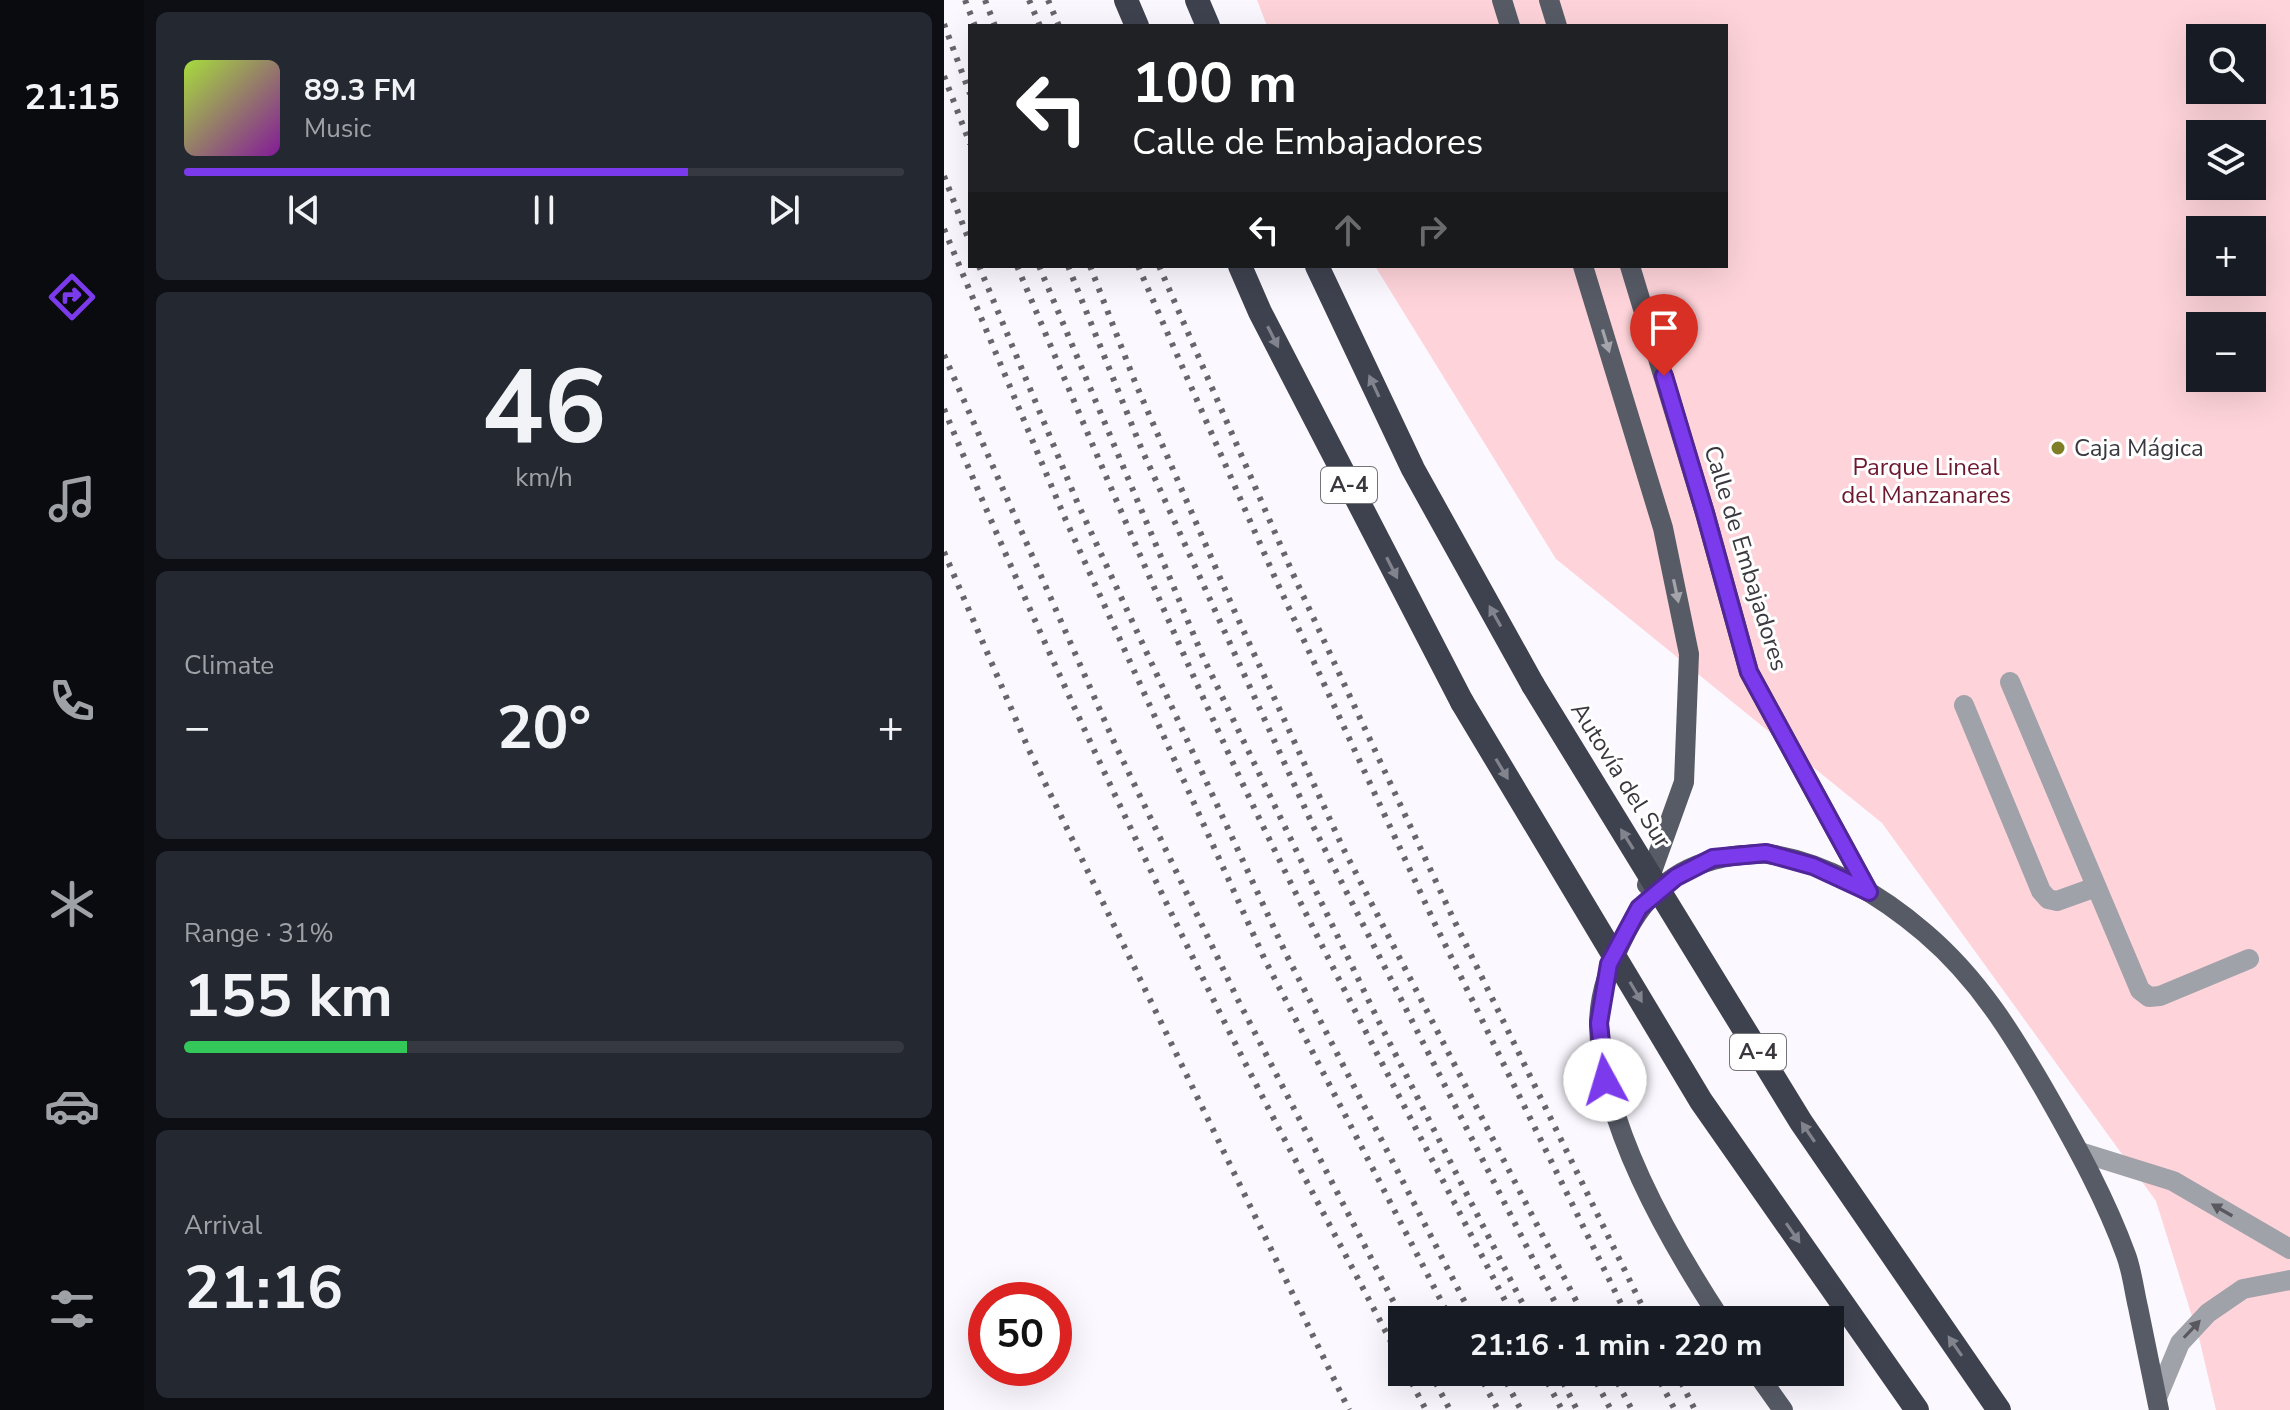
<!DOCTYPE html>
<meta charset="utf-8">
<style>
:root{--surface:#171b24;--page:#242831;--text:#f1f3f6;--muted:#9ea1a6;--line:#363941;--accent:#7c3aed}
body{margin:0;font-family:"Nunito Sans",sans-serif;background:var(--page);color:var(--text);height:100vh;display:flex;flex-direction:column;font-size:30px;white-space:nowrap}
*{box-sizing:border-box;margin:0}
p{font-size:26px;color:var(--muted)}
.icon{flex:none;width:44px;height:44px;fill:none;stroke:currentColor;stroke-width:2;stroke-linecap:round;stroke-linejoin:round}
.map{position:relative;flex:1;overflow:hidden}
.sheet{display:flex;flex-direction:column;gap:12px;padding:12px;background:#0d0f14;width:800px}
.sheet>*{flex:none}
.guide{position:absolute;left:24px;top:24px;width:760px;height:244px;border-radius:0px;box-shadow:0 8px 32px #0002;background:#202124;color:#fff;overflow:hidden}
.controls{position:absolute;left:1242px;top:24px;display:grid;gap:16px}
.controls a{display:grid;place-items:center;width:80px;height:80px;border-radius:0px;background:var(--surface);box-shadow:0 8px 32px #0002;font-size:40px}
.speed{position:absolute;left:24px;top:1282px;display:flex;gap:16px;font-size:40px;font-weight:700;text-align:center}
.speed>*{display:grid;place-content:center;width:104px;height:104px;border-radius:50%;background:var(--surface);box-shadow:0 8px 32px #0002;line-height:1}
.speed .limit{border:12px solid #d22;background:#fff;color:#111}
.pin{position:absolute;display:grid;place-items:center;width:68px;height:68px;color:#fff;margin:-82px -34px;border-radius:50% 50% 50% 0;rotate:-45deg;box-shadow:0 0 8px #0007}
.pin .icon{rotate:45deg}
.me{position:absolute;width:88px;margin:-44px;rotate:354deg;stroke-linejoin:round;filter:drop-shadow(0 0 6px #0008)}
.turn{display:flex;align-items:center;gap:28px;height:168px;padding:0 32px;font-size:36px}
.turn .icon{width:104px;height:104px;stroke-width:2.5}
.turn b{display:block;font-size:56px;line-height:68px}
.lanes{display:flex;align-items:center;height:76px;padding:0 32px;background:#0003;justify-content:center;gap:40px;direction:ltr}
.lanes .off{opacity:.35}
.big{font-size:60px;font-weight:700;line-height:1.1}
.sheet .widget{flex:1;display:flex;flex-direction:column;justify-content:center;gap:12px;min-width:0;padding:0 28px;border-radius:12px;background:var(--page)}
.sheet .dial{align-items:center;gap:0}
.dial b{font-size:104px;line-height:1}
.song{display:flex;align-items:center;gap:24px}
.cover{width:96px;height:96px;border-radius:12px;background:linear-gradient(135deg,hsl(80 70% 55%),hsl(290 70% 35%))}
.played{height:8px;border-radius:4px;background:linear-gradient(90deg,var(--accent) 70%,var(--line) 70%)}
.keys{display:flex;justify-content:space-around;direction:ltr}
.heat{display:flex;justify-content:space-between;align-items:center;font-size:44px;direction:ltr}
.charge{height:12px;border-radius:6px;background:linear-gradient(90deg,#34c759 31%,var(--line) 0)}
.trip{position:absolute;left:444px;top:1306px;width:456px;height:80px;border-radius:0px;background:var(--surface);box-shadow:0 8px 32px #0002;font-weight:700;line-height:80px;text-align:center}
main{display:flex;flex:1;min-height:0}
.tab-bar{display:flex;flex-direction:column;width:144px;justify-content:space-around;align-items:center;background:#090b0e;color:var(--muted)}
.tab-bar .icon{width:56px;height:56px}
.tab-bar .selected{color:var(--accent)}
.tab-bar b{font-size:36px;color:var(--text)}
.map>svg:first-child{display:block}
.green{fill:#fed4da;fill-rule:evenodd}
.lines{fill:none;stroke-linecap:round;stroke-linejoin:round}
.minor{stroke:#a0a2a9;stroke-width:20}
.major{stroke:#575b66;stroke-width:20}
.highway{stroke:#3e424f;stroke-width:24}
.rail{stroke:#68666c;stroke-width:6;stroke-dasharray:4 8;stroke-linecap:butt}
.highway-bridge{stroke:#3e424f;stroke-width:24}
.oneway{fill:#82848d}
.oneway2{fill:#a3a5ab}
.oneway3{fill:#59585e}
.route-casing{stroke:#51269a;stroke-width:20}
.route{stroke:#7c3aed;stroke-width:14}
.poi-dot{fill:#7f7d25;stroke:#fff;stroke-width:3}
.labels{text-anchor:middle;dominant-baseline:central;stroke-width:6;stroke-linejoin:round;paint-order:stroke}
.shield{fill:#fff;stroke:#757478;stroke-width:2}
.shield-label{font-size:22px;font-weight:bold;fill:#3a383e}
.poi-label{font-size:24px;fill:#3a383e;stroke:#fff;text-anchor:start}
.park-label{font-size:24px;fill:#6c1930;stroke:#fff}
.street-label{font-size:24px;fill:#3a383e;stroke:#fff}
</style>
<main>
<nav class="tab-bar">
<b>21:15</b>
<svg class="icon selected" aria-label="directions" viewBox="0 0 24 24"><path d="M12 3l9 9-9 9-9-9zM9 14v-3h6M13 9l2 2-2 2"/></svg>
<svg class="icon" aria-label="music" viewBox="0 0 24 24"><path d="M9 18V5l10-2v13"/><circle cx="6" cy="18" r="3"/><circle cx="16" cy="16" r="3"/></svg>
<svg class="icon" aria-label="phone" viewBox="0 0 24 24"><path d="M5 4h4l2 5-3 2q2 4 5 5l2-3 5 2v4C11 20 4 13 5 4z"/></svg>
<svg class="icon" aria-label="climate" viewBox="0 0 24 24"><path d="M12 3v18M4 7l16 10M4 17L20 7"/></svg>
<svg class="icon" aria-label="car" viewBox="0 0 24 24"><path d="M5 17H2v-5l4-1 3-4h7l3 4 3 1v5h-3M9 17h6M6 11h13"/><circle cx="7" cy="17" r="2"/><circle cx="17" cy="17" r="2"/></svg>
<svg class="icon" aria-label="filters" viewBox="0 0 24 24"><path d="M4 7h16M4 17h16"/><circle cx="9" cy="7" r="2"/><circle cx="15" cy="17" r="2"/></svg>
</nav>
<section class="sheet">
<div class="widget">
<div class="song"><i class="cover"></i><div><b>89.3 FM</b><p>Music</p></div></div>
<div class="played"></div>
<div class="keys"><svg class="icon" aria-label="previous" viewBox="0 0 24 24"><path d="M18 5L8 12l10 7zM5 5v14"/></svg><svg class="icon" aria-label="pause" viewBox="0 0 24 24"><path d="M8 5v14M16 5v14"/></svg><svg class="icon" aria-label="next" viewBox="0 0 24 24"><path d="M6 5l10 7-10 7zM19 5v14"/></svg></div>
</div>
<div class="widget dial"><b>46</b><p>km/h</p></div>
<div class="widget"><p>Climate</p>
<div class="heat"><a>−</a><b class="big">20°</b><a>+</a></div>
</div>
<div class="widget"><p>Range · 31%</p><b class="big">155 km</b><div class="charge"></div></div>
<div class="widget"><p>Arrival</p><b class="big">21:16</b></div>
</section>
<div class="map">
<svg width="1346" height="1410" viewBox="0 0 1346 1410">
<rect width="100%" height="100%" fill="#fbf8ff"/>
<path class="green" d="M313,0h1033v1410h-74l-16,-68 -44,-141 -274,-378 -326,-264 -181,-293h351v-240h-459zM1256,38h52v52h-52zM1256,134h52v52h-52zM1256,230h52v52h-52zM1256,326h52v52h-52z"/>
<g class="lines">
<path class="minor" d="M1066,682l130,308 9,7 11,-1 89,-37
M1020,705l77,186 7,8 9,2 39,-14
M1136,1152l93,29 117,68
M1213,1398l23,-55 28,-30 35,-24 47,-9"/>
<path class="major" d="M558,0l8,26
M605,0l8,26
M639,266l80,262 26,126 -5,128 -37,103
M686,266l75,247 44,159 120,220
M777,1320c-53,-81 -120,-197 -122,-295 0,-34 13,-65 28,-94 25,-47 62,-71 115,-76 8,0 18,-2 26,-1 58,8 114,42 157,79 54,46 88,102 123,163 29,51 58,104 78,159 6,16 8,35 12,52 7,34 14,69 21,103
M812,1372l27,38"/>
<path class="highway" d="M182,0l11,26
M253,0l11,26
M296,266l20,46 202,390
M373,266l96,203 120,216"/>
<path class="rail" d="M21,0l10,26
M41,0l10,26
M85,0l11,26
M104,0l11,26
M0,24l26,70
M0,76l26,68
M0,176l26,67
M0,229l120,287 201,444 186,360
M35,266l99,238 208,450 188,366
M73,266c72,171 144,342 222,510 87,184 183,363 276,544
M95,266l164,391 176,365 152,298
M124,266l74,184 172,378 250,492
M146,266l45,116 99,228 109,238 243,472
M194,266l138,314 159,344 194,396
M215,266l134,308 159,342 197,404
M0,355l170,387 124,258 165,320
M0,409c84,203 177,403 274,600 59,119 123,236 184,354
M0,552l85,198 320,660
M462,1372l20,38
M486,1372l20,38
M534,1372l20,38
M557,1372l20,38
M598,1372l20,38
M614,1372l19,38
M647,1372l20,38
M668,1372l20,38
M711,1372l20,38
M732,1372l19,38"/>
<path class="highway-bridge" d="M589,685l268,437 198,288
M518,702l239,399 216,309"/>
</g>
<defs><path id="oneway-solid" d="M-6-.8H1V-3.2L6.5 0L1 3.2V.8H-6Z" transform="scale(2)"/></defs>
<g class="oneway">
<use href="#oneway-solid" transform="translate(329 337) rotate(63)"/>
<use href="#oneway-solid" transform="translate(430 386) rotate(-115)"/>
<use href="#oneway-solid" transform="translate(448 568) rotate(63)"/>
<use href="#oneway-solid" transform="translate(551 616) rotate(-119)"/>
<use href="#oneway-solid" transform="translate(558 769) rotate(59)"/>
<use href="#oneway-solid" transform="translate(683 839) rotate(-122)"/>
<use href="#oneway-solid" transform="translate(692 992) rotate(59)"/>
<use href="#oneway-solid" transform="translate(864 1132) rotate(-124)"/>
<use href="#oneway-solid" transform="translate(849 1233) rotate(55)"/>
<use href="#oneway-solid" transform="translate(1011 1346) rotate(-125)"/>
</g>
<g class="oneway2">
<use href="#oneway-solid" transform="translate(662 341) rotate(73)"/>
<use href="#oneway-solid" transform="translate(732 591) rotate(78)"/>
</g>
<g class="oneway3">
<use href="#oneway-solid" transform="translate(1278 1210) rotate(-150)"/>
<use href="#oneway-solid" transform="translate(1248 1329) rotate(-47)"/>
</g>
<g class="lines">
<g class="route-casing">
<path id="route" d="M661,1080l-6,-57 10,-59 30,-56 37,-31 37,-19 53,-5 47,13 56,26 -120,-220 -44,-159 -41,-137"/>
</g>
<use href="#route" class="route"/>
</g>
<circle class="poi-dot" cx="1114" cy="448" r="8"/>
<g class="labels">
<g class="shield">
<rect x="377" y="467" width="56" height="36" rx="6"/>
<rect x="786" y="1034" width="56" height="36" rx="6"/>
</g>
<g class="shield-label">
<text x="405" y="485">A-4</text>
<text x="814" y="1052">A-4</text>
</g>
<g class="poi-label">
<text x="1130" y="448">Caja Mágica</text>
</g>
<g class="park-label">
<text x="982" y="467">Parque Lineal<tspan x="982" dy="28">del Manzanares</tspan></text>
</g>
<g class="street-label">
<text transform="translate(802 558) rotate(73)">Calle de Embajadores</text>
<text transform="translate(677 775) rotate(58)">Autovía del Sur</text>
</g>
</g>
</svg>
<div class="controls">
<a><svg class="icon" aria-label="search" viewBox="0 0 24 24"><circle cx="10" cy="10" r="6"/><path d="M15 15l6 6"/></svg></a>
<a><svg class="icon" aria-label="layers" viewBox="0 0 24 24"><path d="M12 4l9 5-9 5-9-5zM3 14l9 5 9-5"/></svg></a>
<a>+</a>
<a>−</a>
</div>
<div class="speed"><div class="limit">50</div></div>
<div class="pin" style="left:720px;top:376px;background:#d93025"><svg class="icon" aria-label="arrive" viewBox="0 0 24 24"><path d="M6 21V4h12l-3 4 3 4H6"/></svg></div>
<svg class="me" style="left:661px;top:1080px" viewBox="-20 -20 40 40"><circle r="19" fill="#fff"/><path d="M0-13L10 11 0 6-10 11z" fill="#7c3aed"/></svg>
<div class="trip">21:16 · 1 min · 220 m</div>
<div class="guide">
<div class="turn"><svg class="icon" aria-label="left" viewBox="0 0 24 24"><path d="M17 20v-9H6M10 6l-5 5 5 5"/></svg><div><b>100 m</b>Calle de Embajadores</div></div>
<div class="lanes"><svg class="icon" aria-label="left" viewBox="0 0 24 24"><path d="M17 20v-9H6M10 6l-5 5 5 5"/></svg><svg class="icon off" aria-label="ahead" viewBox="0 0 24 24"><path d="M12 20V5M6 11l6-6 6 6"/></svg><svg class="icon off" aria-label="right" viewBox="0 0 24 24"><path d="M7 20v-9h11M14 6l5 5-5 5"/></svg></div>
</div>
</div>
</main>
